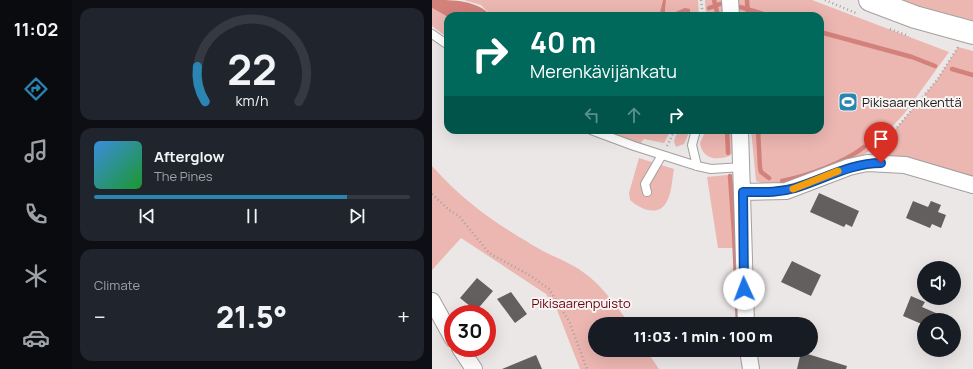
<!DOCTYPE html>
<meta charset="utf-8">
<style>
:root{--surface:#171b24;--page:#20242c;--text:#f1f3f6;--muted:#9ea1a6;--line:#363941;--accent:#2a85b3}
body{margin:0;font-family:Manrope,sans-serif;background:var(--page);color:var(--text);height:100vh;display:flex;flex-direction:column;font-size:15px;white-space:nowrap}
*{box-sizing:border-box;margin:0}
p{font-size:13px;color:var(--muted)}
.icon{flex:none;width:22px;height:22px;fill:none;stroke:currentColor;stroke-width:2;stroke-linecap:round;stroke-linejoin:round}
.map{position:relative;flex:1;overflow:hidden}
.side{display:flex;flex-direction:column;gap:8px;padding:8px;background:#0d0f14;width:360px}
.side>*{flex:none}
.guide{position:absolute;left:12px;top:12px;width:380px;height:122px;border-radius:12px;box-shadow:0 4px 16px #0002;background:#00695c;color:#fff;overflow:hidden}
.fabs{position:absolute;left:485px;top:261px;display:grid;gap:8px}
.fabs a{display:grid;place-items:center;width:44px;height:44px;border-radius:50%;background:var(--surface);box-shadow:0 4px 16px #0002;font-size:20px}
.speed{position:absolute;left:12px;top:305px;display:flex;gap:8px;font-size:20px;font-weight:700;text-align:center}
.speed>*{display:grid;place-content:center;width:52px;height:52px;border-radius:50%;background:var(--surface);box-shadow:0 4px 16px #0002;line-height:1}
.speed .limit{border:6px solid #d22;background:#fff;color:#111}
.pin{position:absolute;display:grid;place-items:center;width:34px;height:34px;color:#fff;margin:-41px -17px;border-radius:50% 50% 50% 0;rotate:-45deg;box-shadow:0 0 4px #0007}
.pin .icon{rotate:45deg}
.me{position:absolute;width:44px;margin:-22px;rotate:358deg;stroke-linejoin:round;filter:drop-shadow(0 0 3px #0008)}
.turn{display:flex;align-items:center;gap:14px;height:84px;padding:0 20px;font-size:18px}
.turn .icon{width:52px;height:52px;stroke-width:2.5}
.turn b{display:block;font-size:28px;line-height:34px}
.lanes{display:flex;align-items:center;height:38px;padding:0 20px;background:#0003;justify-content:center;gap:20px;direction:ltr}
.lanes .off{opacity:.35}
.big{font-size:30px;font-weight:800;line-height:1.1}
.side .card{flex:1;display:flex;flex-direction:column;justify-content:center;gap:6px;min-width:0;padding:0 14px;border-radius:12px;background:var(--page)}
.side .dial{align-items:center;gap:0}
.dial svg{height:104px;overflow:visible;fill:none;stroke:var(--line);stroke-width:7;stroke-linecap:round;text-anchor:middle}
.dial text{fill:var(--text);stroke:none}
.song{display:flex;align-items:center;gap:12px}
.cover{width:48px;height:48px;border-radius:6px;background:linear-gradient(135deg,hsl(210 70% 55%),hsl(130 70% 35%))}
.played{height:4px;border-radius:2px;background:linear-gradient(90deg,var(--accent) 80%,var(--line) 80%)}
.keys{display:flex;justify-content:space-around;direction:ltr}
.heat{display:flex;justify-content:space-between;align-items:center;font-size:22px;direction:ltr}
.trip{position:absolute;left:156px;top:317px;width:230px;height:40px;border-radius:20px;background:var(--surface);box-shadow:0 4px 16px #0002;font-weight:800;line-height:40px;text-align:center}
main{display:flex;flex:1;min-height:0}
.menu{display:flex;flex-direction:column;width:72px;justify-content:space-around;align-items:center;background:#090b0e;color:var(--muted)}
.menu .icon{width:28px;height:28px}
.menu .active{color:var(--accent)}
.menu b{font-size:18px;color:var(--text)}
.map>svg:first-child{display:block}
.green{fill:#ecb6b1}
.water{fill:#d3817b}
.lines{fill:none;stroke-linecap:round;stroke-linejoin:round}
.stream{stroke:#d3817b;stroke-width:4.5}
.building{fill:#635f5f}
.lane-casing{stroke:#a4a09f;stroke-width:10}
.street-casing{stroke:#a4a09f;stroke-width:18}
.secondary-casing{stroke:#a4a09f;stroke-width:24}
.path{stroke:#a5a2a1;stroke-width:2.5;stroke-dasharray:1 3;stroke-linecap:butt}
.lane{stroke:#fff;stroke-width:8}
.street{stroke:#fff;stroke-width:16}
.secondary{stroke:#fff;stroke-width:22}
.route-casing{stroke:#114b97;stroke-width:10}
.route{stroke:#1a73e8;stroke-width:7}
.slow{stroke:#f59e0b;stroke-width:7}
.labels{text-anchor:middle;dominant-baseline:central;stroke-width:4;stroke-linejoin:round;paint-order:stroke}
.poi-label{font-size:13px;fill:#1c1b1a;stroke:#f8f4f3;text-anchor:start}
.park-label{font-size:13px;fill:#6b030d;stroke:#f8f4f3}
</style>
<main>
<nav class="menu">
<b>11:02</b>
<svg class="icon active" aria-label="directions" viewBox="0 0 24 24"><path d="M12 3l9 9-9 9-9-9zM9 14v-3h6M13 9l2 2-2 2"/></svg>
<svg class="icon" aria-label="music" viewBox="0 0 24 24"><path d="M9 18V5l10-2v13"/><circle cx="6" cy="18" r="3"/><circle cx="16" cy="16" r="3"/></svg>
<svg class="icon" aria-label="phone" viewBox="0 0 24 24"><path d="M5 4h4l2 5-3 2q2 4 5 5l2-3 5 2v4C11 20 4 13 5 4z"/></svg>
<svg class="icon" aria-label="climate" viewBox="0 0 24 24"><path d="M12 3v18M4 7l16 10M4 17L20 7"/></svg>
<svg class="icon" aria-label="car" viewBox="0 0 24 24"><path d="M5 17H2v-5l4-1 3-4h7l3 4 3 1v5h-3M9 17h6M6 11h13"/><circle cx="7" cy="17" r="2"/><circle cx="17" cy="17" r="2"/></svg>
</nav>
<section class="side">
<div class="card dial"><svg viewBox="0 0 100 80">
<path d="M14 69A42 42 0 1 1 86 69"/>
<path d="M14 69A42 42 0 0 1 8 42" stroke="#2a85b3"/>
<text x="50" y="56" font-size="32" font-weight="700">22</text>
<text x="50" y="72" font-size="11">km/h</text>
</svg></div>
<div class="card">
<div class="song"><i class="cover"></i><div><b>Afterglow</b><p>The Pines</p></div></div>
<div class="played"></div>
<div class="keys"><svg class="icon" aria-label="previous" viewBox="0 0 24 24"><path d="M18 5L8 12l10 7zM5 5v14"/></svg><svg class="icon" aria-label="pause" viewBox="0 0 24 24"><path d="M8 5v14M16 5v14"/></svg><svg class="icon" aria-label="next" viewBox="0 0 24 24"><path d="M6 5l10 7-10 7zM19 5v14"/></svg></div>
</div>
<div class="card"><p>Climate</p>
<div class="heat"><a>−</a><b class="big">21.5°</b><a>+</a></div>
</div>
</section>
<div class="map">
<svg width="541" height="369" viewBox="0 0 541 369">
<rect width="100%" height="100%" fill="#ebe7e6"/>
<path class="green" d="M32,0h199l-3,12 -13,4h-155l-11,-11z
M234,0h32l1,16h-11l2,-7c-9,0 -16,5 -25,3z
M273,0h18l2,16h-19z
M304,0h76l137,52 -45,62 -35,37 -11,8 -64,25h-30l-8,-3 -5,-51h69v-114h-82z
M458,0h83v23z
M0,8l16,9v21l-16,-12z
M526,47l15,4v134l-106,-22 70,-83z
M169,130h70l-7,13 -20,-4 -5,6z
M246,130h12l-6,14 -8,3 -2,-6z
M274,130h27l1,19 -3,6c-12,6 -29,5 -31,-12z
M207,158l35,11c-2,10 -2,23 -7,32 -8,17 -27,8 -37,-1l-1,-7z
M0,166c35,39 66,59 111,85 13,7 28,12 40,21 19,13 33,34 47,52h-35v26h51l13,19h-79l-23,-59 -11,-16 -85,-56 -29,32z
M295,175l4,1 2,5v67h-15l-11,-71z"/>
<path class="water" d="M0,0c23,0 44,0 60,16l-44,1 -16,-9z
M231,0h3l-1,12h10l10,-4 5,1v5l-2,2h-41l13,-4z"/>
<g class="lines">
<path class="stream" d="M282,0l4,16
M315,0l1,16
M308,7l30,9
M277,8l11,-4
M388,32l92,25 23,9
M520,69l21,6
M295,130l1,23
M326,130l2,38 1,4 8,6
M298,176l4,57 4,91
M350,181c25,-5 62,-18 82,-34"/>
</g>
<path class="building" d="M387,193l40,18 -7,16 -6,-3 -2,3 -34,-15z
M481,201l15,6 3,-6 10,4 -3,7 8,3 -5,13 -9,-4 -2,4 -24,-10z
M360,261l29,14 -10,21 -30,-14z
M45,278l16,13 -17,20 -16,-13z
M79,292l16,22 -12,9 -18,-24z
M479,296l14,6 -3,5 30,13h-28v5l-21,-9z
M369,352l46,14 -1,3h-49z
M104,355l6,14h-40z"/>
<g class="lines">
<g class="lane-casing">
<path id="lane" d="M0,34l16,11
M159,130l43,16 63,20 14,3 32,-2
M264,130l-4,15 5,21
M215,192l-2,-8 17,-29"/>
</g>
<g class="street-casing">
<path id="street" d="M298,0l1,16
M308,130l6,194
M311,192l43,-1 63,-24 18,-4 38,2 68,20
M0,301l21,38
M28,348l14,21
M316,350l3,19"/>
</g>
<g class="secondary-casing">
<path id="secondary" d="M438,0l45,17 58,16"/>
</g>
<path class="path" d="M269,0l2,16
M393,0l33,14
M458,29l19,7
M438,129l7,21
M235,146l8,-16
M447,149l58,-69 21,-33
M0,194l17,16 10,6 30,37 42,23 18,13 20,32 18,48"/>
<use href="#lane" class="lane"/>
<use href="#street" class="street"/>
<use href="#secondary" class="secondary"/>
</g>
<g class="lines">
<g class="route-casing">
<path id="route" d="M312,289l-1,-97c18,0 35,1 52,-4 30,-9 55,-25 86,-25"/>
</g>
<use href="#route" class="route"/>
<path class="slow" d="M361,189l45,-18"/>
</g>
<defs>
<g id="stadium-square" transform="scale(1)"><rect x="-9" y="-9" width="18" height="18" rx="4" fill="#2a85b3" stroke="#f8f4f3"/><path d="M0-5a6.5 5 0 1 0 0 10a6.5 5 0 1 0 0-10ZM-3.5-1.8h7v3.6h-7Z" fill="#fff"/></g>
</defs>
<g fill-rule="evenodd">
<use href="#stadium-square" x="416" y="102"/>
</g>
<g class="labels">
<g class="poi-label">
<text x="430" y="102">Pikisaarenkenttä</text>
</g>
<g class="park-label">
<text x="149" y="303">Pikisaarenpuisto</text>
</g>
</g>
</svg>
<div class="fabs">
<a><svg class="icon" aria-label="sound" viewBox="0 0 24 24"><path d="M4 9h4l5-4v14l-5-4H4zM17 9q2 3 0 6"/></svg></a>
<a><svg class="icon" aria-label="search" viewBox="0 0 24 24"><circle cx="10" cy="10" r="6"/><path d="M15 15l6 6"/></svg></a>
</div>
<div class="speed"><div class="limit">30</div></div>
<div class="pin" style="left:449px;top:163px;background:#d93025"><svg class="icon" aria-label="arrive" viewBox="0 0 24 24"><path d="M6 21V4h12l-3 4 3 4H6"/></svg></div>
<svg class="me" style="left:312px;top:289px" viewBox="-20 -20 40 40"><circle r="19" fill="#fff"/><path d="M0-13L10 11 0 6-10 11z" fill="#1a73e8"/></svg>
<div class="trip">11:03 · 1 min · 100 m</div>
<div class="guide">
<div class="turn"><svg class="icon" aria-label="right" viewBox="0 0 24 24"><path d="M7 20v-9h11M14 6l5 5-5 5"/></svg><div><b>40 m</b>Merenkävijänkatu</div></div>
<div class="lanes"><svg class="icon off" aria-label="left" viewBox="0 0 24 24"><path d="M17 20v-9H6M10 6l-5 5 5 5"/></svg><svg class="icon off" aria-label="ahead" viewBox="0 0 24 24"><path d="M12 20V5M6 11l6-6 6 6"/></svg><svg class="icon" aria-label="right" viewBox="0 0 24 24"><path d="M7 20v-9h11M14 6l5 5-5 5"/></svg></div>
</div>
</div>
</main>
